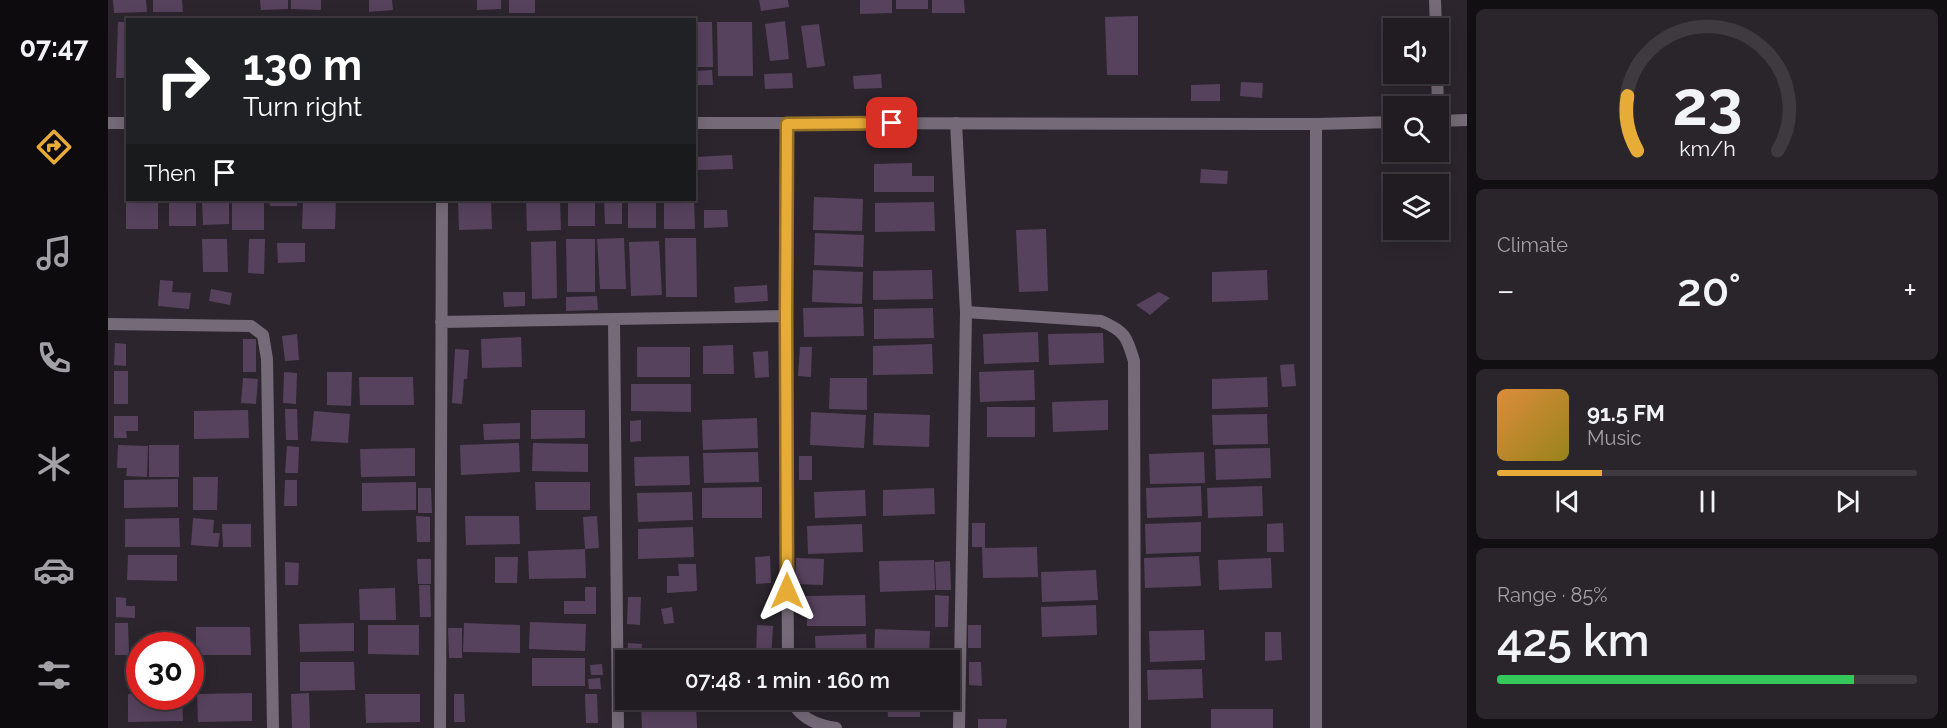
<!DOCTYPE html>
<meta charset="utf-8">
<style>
:root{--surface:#211c22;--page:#29252a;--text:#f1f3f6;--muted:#a2a1a5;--line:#3e3a40;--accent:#e7ac37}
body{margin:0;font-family:Raleway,sans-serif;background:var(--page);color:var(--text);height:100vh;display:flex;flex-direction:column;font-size:22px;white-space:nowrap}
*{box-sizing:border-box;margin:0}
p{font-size:20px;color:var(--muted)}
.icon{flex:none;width:33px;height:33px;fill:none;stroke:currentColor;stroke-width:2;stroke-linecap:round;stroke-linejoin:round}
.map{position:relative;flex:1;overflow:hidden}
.side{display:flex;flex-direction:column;gap:9px;padding:9px;background:#120f13;width:480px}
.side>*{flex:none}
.hud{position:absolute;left:18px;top:18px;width:570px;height:183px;border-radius:0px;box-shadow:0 3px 15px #0003,0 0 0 2px var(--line);background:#202124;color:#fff;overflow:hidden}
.buttons{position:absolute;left:1275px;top:18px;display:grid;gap:12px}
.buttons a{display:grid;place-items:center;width:66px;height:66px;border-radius:0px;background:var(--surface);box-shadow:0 3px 15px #0003,0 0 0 2px var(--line);font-size:30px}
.speed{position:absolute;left:18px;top:632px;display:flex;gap:12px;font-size:30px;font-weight:700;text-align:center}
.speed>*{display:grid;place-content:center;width:78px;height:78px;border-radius:50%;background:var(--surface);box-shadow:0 3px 15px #0003,0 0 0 2px var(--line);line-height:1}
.speed .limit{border:9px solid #d22;background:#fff;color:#111}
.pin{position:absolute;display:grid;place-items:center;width:51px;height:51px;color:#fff;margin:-26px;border-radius:12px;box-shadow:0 3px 9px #0006}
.me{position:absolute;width:66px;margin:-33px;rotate:0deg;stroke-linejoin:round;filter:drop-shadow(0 0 4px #0008)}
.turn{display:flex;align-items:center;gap:21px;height:126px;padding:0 18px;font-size:27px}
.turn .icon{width:78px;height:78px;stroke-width:2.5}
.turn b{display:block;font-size:42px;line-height:51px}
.then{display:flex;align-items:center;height:57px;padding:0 18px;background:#0003;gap:12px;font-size:22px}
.big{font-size:45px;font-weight:600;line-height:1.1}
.side .tile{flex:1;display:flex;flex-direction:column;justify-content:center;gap:9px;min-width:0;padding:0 21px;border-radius:9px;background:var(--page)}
.side .dial{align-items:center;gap:0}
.dial svg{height:156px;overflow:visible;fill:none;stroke:var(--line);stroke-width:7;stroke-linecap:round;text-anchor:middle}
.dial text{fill:var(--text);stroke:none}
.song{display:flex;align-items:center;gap:18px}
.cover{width:72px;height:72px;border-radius:9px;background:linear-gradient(135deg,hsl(30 70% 55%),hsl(50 70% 35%))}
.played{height:6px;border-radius:3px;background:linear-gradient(90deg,var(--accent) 25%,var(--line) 25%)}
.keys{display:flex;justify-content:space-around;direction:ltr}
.heat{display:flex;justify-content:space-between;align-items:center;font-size:33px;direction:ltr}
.charge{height:9px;border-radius:4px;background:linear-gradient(90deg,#34c759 85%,var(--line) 0)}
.trip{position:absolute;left:507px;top:650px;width:345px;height:60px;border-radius:0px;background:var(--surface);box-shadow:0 3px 15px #0003,0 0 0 2px var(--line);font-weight:600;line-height:60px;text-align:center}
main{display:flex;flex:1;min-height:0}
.tabs{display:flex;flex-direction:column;width:108px;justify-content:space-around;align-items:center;background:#0d0b0e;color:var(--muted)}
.tabs .icon{width:42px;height:42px}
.tabs .selected{color:var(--accent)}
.tabs b{font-size:27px;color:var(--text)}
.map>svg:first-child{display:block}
.building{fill:#57425d}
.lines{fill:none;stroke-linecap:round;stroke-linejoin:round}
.minor{stroke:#756b78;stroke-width:12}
.tertiary{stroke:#756b78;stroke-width:12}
.route-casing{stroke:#967024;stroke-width:15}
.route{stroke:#e7ac37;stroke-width:10}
</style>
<main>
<nav class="tabs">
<b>07:47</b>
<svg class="icon selected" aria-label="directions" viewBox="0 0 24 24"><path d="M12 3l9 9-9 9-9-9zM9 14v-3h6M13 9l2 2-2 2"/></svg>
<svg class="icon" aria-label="music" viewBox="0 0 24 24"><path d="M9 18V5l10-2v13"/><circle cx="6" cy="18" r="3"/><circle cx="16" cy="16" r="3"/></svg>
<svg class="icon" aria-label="phone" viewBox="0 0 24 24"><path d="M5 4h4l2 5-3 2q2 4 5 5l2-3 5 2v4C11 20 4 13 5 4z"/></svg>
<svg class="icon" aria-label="climate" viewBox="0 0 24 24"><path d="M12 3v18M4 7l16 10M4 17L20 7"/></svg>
<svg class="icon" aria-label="car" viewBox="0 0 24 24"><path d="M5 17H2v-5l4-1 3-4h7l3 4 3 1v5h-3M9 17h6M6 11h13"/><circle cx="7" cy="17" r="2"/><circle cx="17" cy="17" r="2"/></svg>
<svg class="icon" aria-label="filters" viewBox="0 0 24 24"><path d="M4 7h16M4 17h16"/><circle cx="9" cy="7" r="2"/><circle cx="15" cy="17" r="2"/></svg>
</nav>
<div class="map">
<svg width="1359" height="728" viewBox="0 0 1359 728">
<rect width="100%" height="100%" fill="#2c252e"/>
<path class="building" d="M5,0h33l1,12 -33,1z
M45,0h29l1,12h-30z
M152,0h28v9l-27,1z
M183,0h30v10l-30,-1z
M261,0h23l1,10 -24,2z
M369,0h24v9l-24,1z
M401,0h26v13h-26z
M651,0h29l1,7 -28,4z
M752,0h32v13l-32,1z
M788,0h32v9h-32z
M824,0h32l1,13h-33z
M1030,16v59h-31l-2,-58z
M677,21l4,38 -19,2 -5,-37z
M10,22h10v56h-12z
M586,22h18l1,45h-19z
M609,22h35l1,54h-35z
M711,24l6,42 -18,2 -6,-42z
M604,70l1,15h-19v-14z
M684,73l1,15 -28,1 -1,-15z
M773,74l1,14 -28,1 -1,-13z
M1133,82l22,1 -1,15 -22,-2z
M1112,84v17h-29v-16z
M624,155l1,14 -37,1 -1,-13z
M804,163v13h22v16h-60v-28z
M1093,169l27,2 -1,13 -27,-1z
M706,197l49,2 -1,32 -49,-1z
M18,200h32v29h-32z
M61,200h27v26h-27z
M94,200h27v24l-26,1z
M124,200h32v30h-32z
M161,200h28v6h-27z
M195,200h33l-1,29h-33z
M350,200h33l1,29 -33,1z
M418,200h34l1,30 -34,1z
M460,200h27v26h-27z
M496,200h18v24h-17z
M520,200h28v28h-28z
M556,200h30l1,29h-31z
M826,202l1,29 -60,1v-29z
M596,210h23l1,17 -24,1z
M938,229l2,62 -29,1 -3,-62z
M707,233l49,2 -1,32 -49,-2z
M516,238l2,51h-26l-3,-50z
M557,238h31l1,59h-31z
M94,239h25l1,33h-25z
M141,239h16l-1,35 -16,-1z
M458,239h29v53h-28z
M448,241l1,57 -25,1 -1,-57z
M551,241l3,54 -31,1 -2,-54z
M169,243h28v19l-27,1z
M705,270l50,2 -1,32 -50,-2z
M824,270l1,29 -60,1v-29z
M1159,270l1,30 -56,2v-30z
M52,280l13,1 -1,11 19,1 -2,16 -31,-3z
M659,285l1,16 -33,2 -1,-16z
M103,289l21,4 -2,12 -21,-4z
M395,292h22v14l-21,1z
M1051,292l11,6 -20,17 -14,-10z
M489,296l1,14 -32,1v-14z
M755,307l1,29 -60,1 -1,-29z
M825,308l1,30 -60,1v-30z
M930,332l1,30 -55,2 -1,-30z
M995,333l1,30 -55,2 -1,-31z
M189,334l2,26 -14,1 -3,-25z
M413,337l1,30 -40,1 -1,-29z
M135,339h13v33h-13z
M7,343l11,1v22l-12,-1z
M824,344l1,30 -60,1v-29z
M625,345l1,29h-31v-28z
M529,347h53v30h-53z
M692,347h12l-1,30 -13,-1z
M347,349l14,1 -2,29h-3l-2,25 -10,-1z
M660,351l1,26 -14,1 -2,-26z
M1186,364l2,22 -14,1 -2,-22z
M926,370l1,30 -55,2 -1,-30z
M6,371h14v33h-14z
M176,372l13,1 -1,31 -13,-1z
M219,372h25l-1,34 -24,-1z
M251,377h54l1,28h-54z
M1159,377l1,30 -56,2v-30z
M135,378l15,1 -2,25 -15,-1z
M722,378h37v32l-38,-1z
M523,384h60v28l-60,-1z
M1000,400v30l-55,2 -1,-30z
M879,407h48v30h-48z
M177,409h12l1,31h-12z
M140,410l1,28 -55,1v-28z
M423,410h54v28l-54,1z
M206,411l36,3 -2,29 -37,-2z
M703,412l55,3 -2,33 -54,-3z
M766,413l56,2 -1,32 -56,-2z
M1159,414l1,30 -55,1 -1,-30z
M6,416h24v15h-12l1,7h-13z
M649,418l1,30 -55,2 -1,-30z
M533,420v21l-11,1v-21z
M412,423v16l-36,1 -1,-16z
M411,443l1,29 -59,3 -1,-30z
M425,443l55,1v28l-56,-1z
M10,445l30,1 -1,31 -21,-1 1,-8h-10z
M41,445h30v32h-30z
M179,446l12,1 -1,26h-13z
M307,448v28l-54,1 -1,-28z
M1162,448l1,30 -55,2 -1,-31z
M650,452l1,30 -55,1 -1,-30z
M1096,452l1,31 -55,1 -1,-30z
M581,456l1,29 -55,1 -1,-29z
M691,456h13v24h-13z
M85,477h25l-1,33h-24z
M70,479v28l-54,1v-28z
M177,480h12v26h-13z
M308,482v28l-54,1v-28z
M427,482h55v28h-54z
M1093,486l1,30 -55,2 -1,-30z
M1154,486l1,30 -55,2 -1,-30z
M654,487v31h-60v-30z
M310,488h13l1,25h-14z
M826,488l1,26 -52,2v-26z
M757,490l1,26 -51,2 -1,-26z
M584,492l1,28 -55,2 -1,-29z
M308,516l14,1v25h-13z
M357,516h54l1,28 -54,1z
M489,516l2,32 -14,1 -2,-32z
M71,518l1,29h-55v-28z
M85,518l21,2 -1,13h7l-2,14 -27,-2z
M1093,522v30l-55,2 -1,-30z
M864,523h13v25l52,-1 1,30 -55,1 -1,-31h-10z
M1175,523l1,29h-17v-28z
M114,524h29v23h-28z
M754,524l1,28 -55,2 -1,-28z
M585,527l1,30 -56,2v-30z
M477,549l1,29 -57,1 -1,-28z
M20,555h49v26l-50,-1z
M662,556l1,27 -15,1 -1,-27z
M1091,556l2,30 -56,2 -1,-30z
M387,557h23l-1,26h-22z
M688,558l28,1 -1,26 -28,-1z
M1163,558l1,30 -53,2 -1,-30z
M309,559h14v25h-13z
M826,560l1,30 -55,2 -1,-31z
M842,561l1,29h-15l-1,-28z
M177,562l14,1 -1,22h-13z
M570,564h18l1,27 -30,2v-17h12z
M988,570l2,30 -56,2 -1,-30z
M311,585h11l1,32h-11z
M477,587h11v27h-32v-13h21z
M287,588l1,32h-36l-1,-31z
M757,595l1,31h-59l-1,-30z
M827,595l14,1 -1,31h-13z
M8,597l10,1v8h9v12l-19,-1z
M520,597h13l-1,28 -13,-1z
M988,605l1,30 -55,2 -1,-30z
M564,607l2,16 -10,1 -3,-15z
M422,622l56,2 -1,27 -56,-2z
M7,623h13l1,32h-14z
M246,623v28l-54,1 -1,-28z
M356,623l56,2v28l-57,-1z
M260,625h51v30l-51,-1z
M649,625l16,1 -2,33h-15z
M860,625h13v23h-13z
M88,627h54l1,28h-55z
M340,628h14v30h-13z
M767,629l55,2 -1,29h-55z
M1096,630l1,30 -55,2 -1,-31z
M1157,632h16l1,28 -17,1z
M758,634l1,26h-51l-1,-24z
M520,643l14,1 -1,16h-14z
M424,658h53v28h-53z
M192,662h54l1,28 -55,1z
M861,662h12l1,24 -13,-1z
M494,664l1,11h-12l-1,-10z
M1094,669l1,29 -55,2 -1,-30z
M492,678l1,11h-12l-1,-10z
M32,693v3h42l1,25 -55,1v-28z
M144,693v28l-54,1 -1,-28z
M201,693l1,35h-18l-1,-34z
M257,694h55v28l-54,1z
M346,694h10l1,28h-11z
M477,694h12l1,29h-12z
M779,701h33v16h-32z
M588,703l1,25h-55l-1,-23z
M1103,709h62v19h-62z
M870,719h29l-1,9h-28z"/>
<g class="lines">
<path class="minor" d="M1327,0l1,28
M1329,74l1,32
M848,123l10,189 -7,416
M679,124l-1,192 2,344
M1208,124v604
M858,312l135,9c24,10 26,16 33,40l1,367
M506,321l4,407
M333,322l345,-6
M0,324l143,2 12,9 4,24 6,369
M683,699c8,19 25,26 45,29
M332,728l2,-528"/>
<path class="tertiary" d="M1330,121l29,-1
M0,123h20
M586,123l622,1 78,-2"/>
</g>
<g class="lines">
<g class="route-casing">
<path id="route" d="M679,591l-1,-275 1,-192 105,-1"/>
</g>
<use href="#route" class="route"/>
</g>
</svg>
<div class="buttons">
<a><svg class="icon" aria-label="sound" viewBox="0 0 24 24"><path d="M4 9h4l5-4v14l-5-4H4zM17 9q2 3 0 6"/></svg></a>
<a><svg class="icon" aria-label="search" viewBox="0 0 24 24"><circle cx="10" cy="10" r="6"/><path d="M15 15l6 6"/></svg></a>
<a><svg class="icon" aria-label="layers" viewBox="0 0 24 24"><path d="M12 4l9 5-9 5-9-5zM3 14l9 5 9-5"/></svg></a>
</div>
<div class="speed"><div class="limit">30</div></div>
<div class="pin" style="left:784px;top:123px;background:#d93025"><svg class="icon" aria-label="arrive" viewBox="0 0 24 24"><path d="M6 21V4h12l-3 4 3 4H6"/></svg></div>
<svg class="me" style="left:679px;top:591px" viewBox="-20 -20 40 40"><path d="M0-17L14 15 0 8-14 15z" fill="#e7ac37" stroke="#fff" stroke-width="4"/></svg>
<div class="trip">07:48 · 1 min · 160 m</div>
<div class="hud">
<div class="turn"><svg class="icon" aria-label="right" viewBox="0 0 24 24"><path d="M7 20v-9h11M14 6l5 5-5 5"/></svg><div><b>130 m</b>Turn right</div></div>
<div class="then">Then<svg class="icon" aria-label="arrive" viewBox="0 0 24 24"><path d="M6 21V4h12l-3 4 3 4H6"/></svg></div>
</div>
</div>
<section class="side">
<div class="tile dial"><svg viewBox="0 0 100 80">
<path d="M14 69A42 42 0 1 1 86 69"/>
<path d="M14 69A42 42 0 0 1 9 41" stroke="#e7ac37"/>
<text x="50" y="56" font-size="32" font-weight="700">23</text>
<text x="50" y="72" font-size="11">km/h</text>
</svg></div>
<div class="tile"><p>Climate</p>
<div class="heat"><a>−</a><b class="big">20°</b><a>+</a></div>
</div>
<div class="tile">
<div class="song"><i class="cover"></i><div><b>91.5 FM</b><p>Music</p></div></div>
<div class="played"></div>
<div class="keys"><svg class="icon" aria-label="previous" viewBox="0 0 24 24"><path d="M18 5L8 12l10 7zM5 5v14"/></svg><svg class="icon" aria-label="pause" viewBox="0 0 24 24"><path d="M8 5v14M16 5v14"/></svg><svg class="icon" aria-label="next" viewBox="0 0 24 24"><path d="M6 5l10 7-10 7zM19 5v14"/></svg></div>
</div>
<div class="tile"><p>Range · 85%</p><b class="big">425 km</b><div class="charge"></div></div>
</section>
</main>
